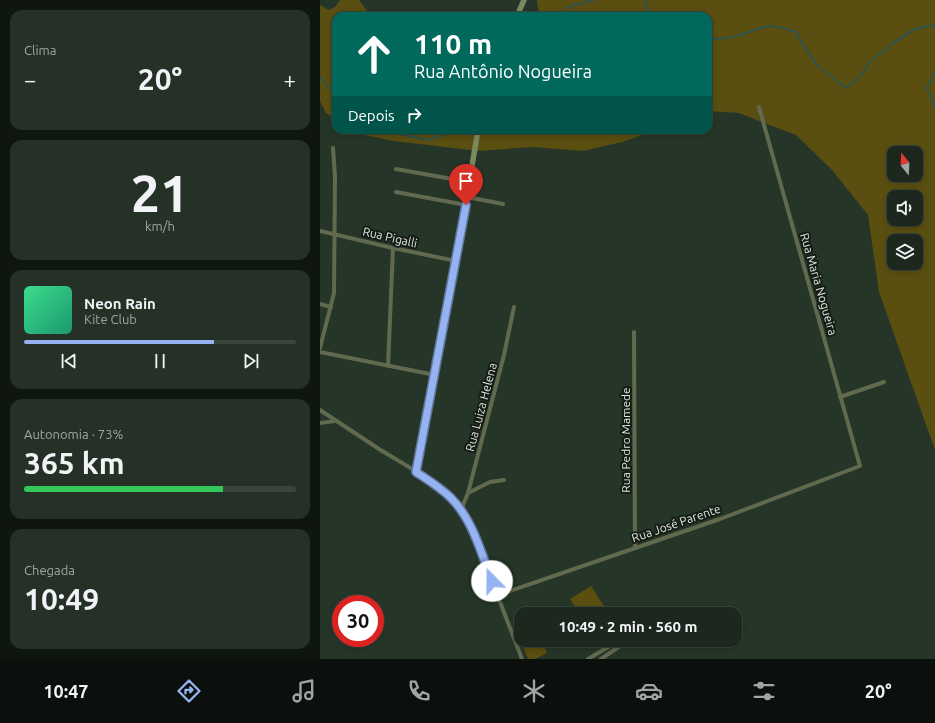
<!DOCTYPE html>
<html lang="pt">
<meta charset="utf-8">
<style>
:root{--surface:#1c281e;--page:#253027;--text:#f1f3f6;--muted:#a0a6a4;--line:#3a443c;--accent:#95b2f1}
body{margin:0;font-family:Ubuntu,sans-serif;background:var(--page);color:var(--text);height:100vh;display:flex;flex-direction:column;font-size:15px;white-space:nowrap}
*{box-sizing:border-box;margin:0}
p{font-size:13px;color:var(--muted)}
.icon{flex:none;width:22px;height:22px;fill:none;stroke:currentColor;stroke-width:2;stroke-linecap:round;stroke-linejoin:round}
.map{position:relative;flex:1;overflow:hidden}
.sheet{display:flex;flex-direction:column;gap:10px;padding:10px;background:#0f1610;width:320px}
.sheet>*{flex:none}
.top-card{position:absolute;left:12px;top:12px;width:380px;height:122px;border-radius:12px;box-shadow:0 2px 6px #0003,0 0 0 1px var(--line);background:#00695c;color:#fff;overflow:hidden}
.needle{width:26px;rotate:342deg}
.controls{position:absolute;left:567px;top:146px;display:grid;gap:8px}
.controls a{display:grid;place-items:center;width:36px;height:36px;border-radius:8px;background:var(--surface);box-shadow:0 2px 6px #0003,0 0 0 1px var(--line);font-size:20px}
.speed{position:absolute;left:12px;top:595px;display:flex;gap:8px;font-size:20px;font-weight:700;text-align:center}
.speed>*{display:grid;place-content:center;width:52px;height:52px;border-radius:50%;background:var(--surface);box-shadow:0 2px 6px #0003,0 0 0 1px var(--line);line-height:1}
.speed .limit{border:6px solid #d22;background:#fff;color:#111}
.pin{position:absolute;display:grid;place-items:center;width:34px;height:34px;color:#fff;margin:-41px -17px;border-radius:50% 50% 50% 0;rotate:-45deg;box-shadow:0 0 4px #0007}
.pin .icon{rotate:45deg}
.me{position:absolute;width:44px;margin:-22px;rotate:338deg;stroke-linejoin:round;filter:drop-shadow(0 0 3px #0008)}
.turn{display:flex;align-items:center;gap:14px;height:84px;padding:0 16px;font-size:18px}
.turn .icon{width:52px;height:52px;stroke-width:2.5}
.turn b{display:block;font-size:28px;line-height:34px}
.then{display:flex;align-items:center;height:38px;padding:0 16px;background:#0003;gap:8px;font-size:15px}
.big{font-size:30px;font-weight:700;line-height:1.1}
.sheet .card{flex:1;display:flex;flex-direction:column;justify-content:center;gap:6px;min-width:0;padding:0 14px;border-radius:12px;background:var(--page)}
.sheet .dial{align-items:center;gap:0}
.dial b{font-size:52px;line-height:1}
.song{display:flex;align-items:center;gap:12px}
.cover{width:48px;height:48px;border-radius:6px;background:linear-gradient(135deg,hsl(150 70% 55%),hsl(160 70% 35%))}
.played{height:4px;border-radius:2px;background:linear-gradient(90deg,var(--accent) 70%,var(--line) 70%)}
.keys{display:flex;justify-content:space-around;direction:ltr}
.heat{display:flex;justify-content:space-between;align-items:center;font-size:22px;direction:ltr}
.charge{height:6px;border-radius:3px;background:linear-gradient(90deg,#34c759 73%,var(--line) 0)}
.trip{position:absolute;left:194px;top:607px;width:228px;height:40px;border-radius:12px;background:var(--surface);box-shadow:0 2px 6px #0003,0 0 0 1px var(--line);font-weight:700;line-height:40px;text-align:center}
.tabs{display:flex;height:64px;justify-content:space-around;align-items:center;background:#0b100c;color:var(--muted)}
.tabs .icon{width:28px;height:28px}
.tabs .on{color:var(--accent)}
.tabs b{font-size:18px;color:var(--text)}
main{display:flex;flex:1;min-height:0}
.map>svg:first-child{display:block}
.green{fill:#5a4e11;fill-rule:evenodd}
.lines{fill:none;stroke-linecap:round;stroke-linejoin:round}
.stream{stroke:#21565a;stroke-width:1.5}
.street{stroke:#616a4f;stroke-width:4}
.secondary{stroke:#7b895f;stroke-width:5.5}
.route-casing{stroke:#61749d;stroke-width:10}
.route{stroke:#95b2f1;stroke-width:7}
.labels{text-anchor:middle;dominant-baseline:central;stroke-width:4;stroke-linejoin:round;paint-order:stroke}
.street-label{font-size:12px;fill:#dee9df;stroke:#141c15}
</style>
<main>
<section class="sheet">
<div class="card"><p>Clima</p>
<div class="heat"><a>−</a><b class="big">20°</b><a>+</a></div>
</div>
<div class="card dial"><b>21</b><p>km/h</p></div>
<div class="card">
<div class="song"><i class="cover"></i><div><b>Neon Rain</b><p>Kite Club</p></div></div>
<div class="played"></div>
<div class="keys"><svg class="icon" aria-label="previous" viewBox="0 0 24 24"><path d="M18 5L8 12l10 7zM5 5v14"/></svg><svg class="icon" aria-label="pause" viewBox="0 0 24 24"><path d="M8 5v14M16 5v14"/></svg><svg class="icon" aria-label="next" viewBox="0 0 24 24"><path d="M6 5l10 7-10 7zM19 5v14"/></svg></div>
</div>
<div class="card"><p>Autonomia · 73%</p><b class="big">365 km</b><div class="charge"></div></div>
<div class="card"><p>Chegada</p><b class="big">10:49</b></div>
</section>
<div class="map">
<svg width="615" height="659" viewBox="0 0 615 659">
<rect width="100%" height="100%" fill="#253628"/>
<path class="green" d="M20,0h19l12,16h-35v104l-10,-7 -6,-12v-96l9,5 6,-3z
M217,0h398v450l-56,-158 -11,-77 -36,-45 -36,-35 -57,-22 -31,-2v-95h-169zM574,153h22v22h-22zM574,197h22v22h-22zM574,241h22v22h-22z
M32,130h305l-35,12 -39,9 -51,-4 -54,4 -84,-10 -35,-7z
M271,586l18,28h-29l-10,-15z
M201,630v10h21l5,13 -12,6h-7l-11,-28z"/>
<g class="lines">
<path class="stream" d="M325,0l5,16
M242,16l5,-9 27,-7
M388,39c8,-1 17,0 25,-2 31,-8 29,-17 63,-5l13,22 8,11 29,23 15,-13 10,-14 21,-17 23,-15 20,-4
M615,72l-8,16 8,19
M0,77l16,19
M58,130l51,10 29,-10"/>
<path class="street" d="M76,169l73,13
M76,192l70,13
M147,197l36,7
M0,231l73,17 63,13
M0,304l11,3
M314,332l1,215
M0,348l14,-55 1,-116 -2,-29
M0,352l115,23
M68,366l5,-118
M520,397l44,-15
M0,410c20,13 39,26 59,39 32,20 73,39 91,75l52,135
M0,423l15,-2
M148,493l22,-11 14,-2
M141,510l7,-17 36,-138 10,-48
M178,595l222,-76 140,-53 -101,-359
M268,659l32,-19
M281,659l28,-19"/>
<path class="secondary" d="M197,16l7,-16
M96,472l40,-211 22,-131"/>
</g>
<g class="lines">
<g class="route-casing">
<path id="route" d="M146,205l-50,267c12,8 25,16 35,26 22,22 30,55 41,83"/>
</g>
<use href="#route" class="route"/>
</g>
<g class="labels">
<g class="street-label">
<text transform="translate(70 237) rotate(13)">Rua Pigalli</text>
<text transform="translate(499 284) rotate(74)">Rua Maria Nogueira</text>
<text transform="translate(161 407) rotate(-75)">Rua Luiza Helena</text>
<text transform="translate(305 440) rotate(-90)">Rua Pedro Mamede</text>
<text transform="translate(356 523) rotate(-19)">Rua José Parente</text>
</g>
</g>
</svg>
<div class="controls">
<a><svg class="needle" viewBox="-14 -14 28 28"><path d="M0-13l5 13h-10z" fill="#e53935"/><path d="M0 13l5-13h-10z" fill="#a0a6a4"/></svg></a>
<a><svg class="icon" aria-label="sound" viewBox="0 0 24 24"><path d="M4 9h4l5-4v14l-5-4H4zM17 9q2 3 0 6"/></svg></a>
<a><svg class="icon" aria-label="layers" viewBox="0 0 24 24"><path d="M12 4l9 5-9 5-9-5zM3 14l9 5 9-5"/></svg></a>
</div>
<div class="speed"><div class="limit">30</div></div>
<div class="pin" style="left:146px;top:205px;background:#d93025"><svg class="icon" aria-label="arrive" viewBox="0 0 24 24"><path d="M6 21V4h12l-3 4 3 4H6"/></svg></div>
<svg class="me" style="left:172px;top:581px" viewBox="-20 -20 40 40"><circle r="19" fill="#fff"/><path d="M0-13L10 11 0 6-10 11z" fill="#95b2f1"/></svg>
<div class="trip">10:49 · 2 min · 560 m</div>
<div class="top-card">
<div class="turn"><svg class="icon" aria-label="ahead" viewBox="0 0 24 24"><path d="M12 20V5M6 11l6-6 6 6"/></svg><div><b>110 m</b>Rua Antônio Nogueira</div></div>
<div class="then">Depois<svg class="icon" aria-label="right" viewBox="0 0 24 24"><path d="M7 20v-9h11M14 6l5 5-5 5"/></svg></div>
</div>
</div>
</main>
<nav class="tabs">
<b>10:47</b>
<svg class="icon on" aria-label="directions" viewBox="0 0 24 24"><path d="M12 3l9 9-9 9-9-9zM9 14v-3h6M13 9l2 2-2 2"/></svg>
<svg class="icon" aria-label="music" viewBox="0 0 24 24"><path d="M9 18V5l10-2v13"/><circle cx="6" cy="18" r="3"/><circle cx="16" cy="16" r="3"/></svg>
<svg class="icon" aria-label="phone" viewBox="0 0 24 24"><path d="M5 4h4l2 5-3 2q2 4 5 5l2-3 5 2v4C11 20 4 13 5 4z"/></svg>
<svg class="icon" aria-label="climate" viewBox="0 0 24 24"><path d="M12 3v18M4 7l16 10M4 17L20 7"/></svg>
<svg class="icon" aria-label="car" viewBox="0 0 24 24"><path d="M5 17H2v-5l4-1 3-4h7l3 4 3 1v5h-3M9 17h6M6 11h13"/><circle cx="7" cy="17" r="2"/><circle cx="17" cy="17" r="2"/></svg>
<svg class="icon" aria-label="filters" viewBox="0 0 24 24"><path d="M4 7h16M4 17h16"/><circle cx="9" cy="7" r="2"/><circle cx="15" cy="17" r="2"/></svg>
<b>20°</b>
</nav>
